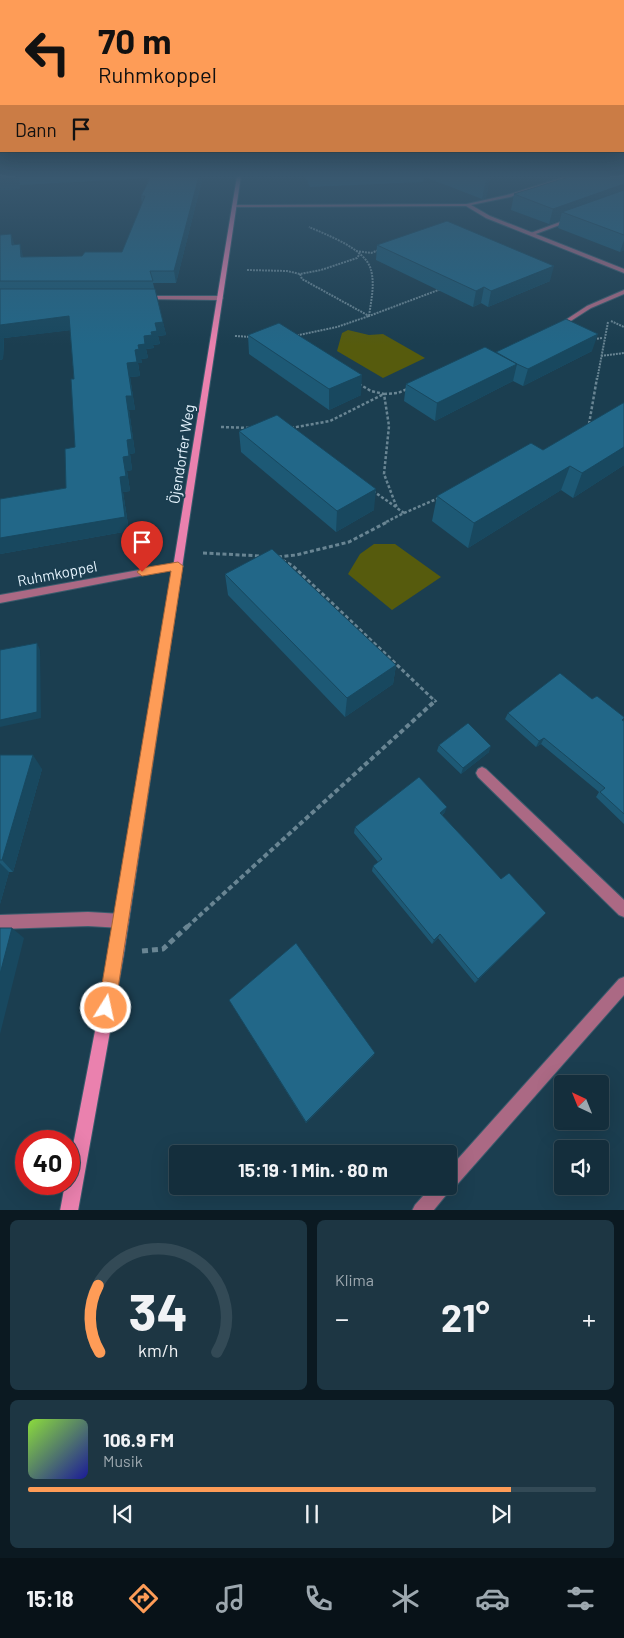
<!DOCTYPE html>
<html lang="de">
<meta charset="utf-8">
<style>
:root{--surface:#142e3c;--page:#1d3643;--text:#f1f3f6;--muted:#9da8af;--line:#334a56;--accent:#fe9c57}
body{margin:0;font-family:Barlow,sans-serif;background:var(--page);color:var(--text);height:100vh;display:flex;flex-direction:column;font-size:19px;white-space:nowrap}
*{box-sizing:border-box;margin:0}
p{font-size:16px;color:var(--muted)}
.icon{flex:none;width:28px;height:28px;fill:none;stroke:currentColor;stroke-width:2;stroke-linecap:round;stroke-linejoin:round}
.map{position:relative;height:1210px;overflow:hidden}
.panel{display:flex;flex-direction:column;gap:10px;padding:10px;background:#0b1921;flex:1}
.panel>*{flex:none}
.guide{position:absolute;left:0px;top:0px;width:625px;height:152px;box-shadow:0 5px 20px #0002,0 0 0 1px var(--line);background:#fe9c57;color:#111;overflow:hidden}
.needle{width:32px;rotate:317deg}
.tools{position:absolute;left:554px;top:1075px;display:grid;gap:10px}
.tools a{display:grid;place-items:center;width:55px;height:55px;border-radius:5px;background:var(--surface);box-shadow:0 5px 20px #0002,0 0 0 1px var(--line);font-size:25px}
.speed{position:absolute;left:15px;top:1130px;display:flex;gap:10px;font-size:25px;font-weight:700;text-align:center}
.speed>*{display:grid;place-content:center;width:65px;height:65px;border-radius:50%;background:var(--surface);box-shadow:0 5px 20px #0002,0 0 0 1px var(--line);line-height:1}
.speed .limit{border:8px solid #d22;background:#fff;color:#111}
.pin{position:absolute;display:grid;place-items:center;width:42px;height:42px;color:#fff;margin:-51px -21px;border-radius:50% 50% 50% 0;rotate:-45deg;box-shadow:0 0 5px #0007}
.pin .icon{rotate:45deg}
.me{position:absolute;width:55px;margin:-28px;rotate:10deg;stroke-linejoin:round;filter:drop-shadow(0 0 4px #0008)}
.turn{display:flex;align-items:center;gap:18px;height:105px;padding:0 15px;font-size:22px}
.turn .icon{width:65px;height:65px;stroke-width:2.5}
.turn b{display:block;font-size:35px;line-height:42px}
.then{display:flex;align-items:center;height:48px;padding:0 15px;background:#0003;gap:10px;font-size:19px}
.big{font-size:38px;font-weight:700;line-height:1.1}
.panel .widget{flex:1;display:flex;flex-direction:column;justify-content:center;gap:8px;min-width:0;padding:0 18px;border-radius:8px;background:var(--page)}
.panel .dial{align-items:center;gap:0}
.dial svg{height:130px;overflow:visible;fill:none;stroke:var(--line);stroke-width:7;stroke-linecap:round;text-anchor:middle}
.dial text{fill:var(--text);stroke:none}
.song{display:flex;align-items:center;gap:15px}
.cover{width:60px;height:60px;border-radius:8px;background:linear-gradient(135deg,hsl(90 70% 55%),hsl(240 70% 35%))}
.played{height:5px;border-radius:2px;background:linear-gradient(90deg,var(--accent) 85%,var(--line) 85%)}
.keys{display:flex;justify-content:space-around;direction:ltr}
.heat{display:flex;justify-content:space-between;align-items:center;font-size:28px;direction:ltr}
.panel .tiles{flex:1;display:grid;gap:10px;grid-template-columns:1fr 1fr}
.widget:last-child{grid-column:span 2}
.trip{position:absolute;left:169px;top:1145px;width:288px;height:50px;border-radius:5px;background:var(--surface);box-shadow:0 5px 20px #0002,0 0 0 1px var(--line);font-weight:700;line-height:50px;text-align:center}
.menu{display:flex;height:80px;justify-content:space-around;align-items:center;background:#081218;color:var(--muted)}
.menu .icon{width:35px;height:35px}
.menu .on{color:var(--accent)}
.menu b{font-size:22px;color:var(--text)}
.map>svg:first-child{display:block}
.green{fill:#565b0d}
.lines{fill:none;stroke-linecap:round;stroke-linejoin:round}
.lane-casing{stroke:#3b5b6c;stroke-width:2}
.street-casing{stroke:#3b5b6c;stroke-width:2}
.secondary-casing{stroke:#3b5b6c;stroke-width:2}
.path-far4{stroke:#698593;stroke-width:2;stroke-dasharray:2 1;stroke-linecap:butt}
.path-far3{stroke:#698593;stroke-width:2.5;stroke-dasharray:3 2;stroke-linecap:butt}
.path-far2{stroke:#698593;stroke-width:3;stroke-dasharray:4 2.5;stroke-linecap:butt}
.path-far1{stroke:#698593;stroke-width:4;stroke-dasharray:5 3;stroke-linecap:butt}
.path{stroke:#698593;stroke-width:5;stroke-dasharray:6 4;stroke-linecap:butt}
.lane{fill:#ab6984;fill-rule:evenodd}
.street{fill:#ab6984;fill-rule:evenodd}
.secondary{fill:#ea81ae;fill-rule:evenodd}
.wall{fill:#1d5975}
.shaded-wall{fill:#18485f}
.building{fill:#226788;stroke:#18485f}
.route{fill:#fe9c57;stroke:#a56539}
.labels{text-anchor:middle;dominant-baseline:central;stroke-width:4;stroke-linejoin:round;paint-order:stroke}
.street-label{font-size:15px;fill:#e4f3fd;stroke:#1b3e50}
</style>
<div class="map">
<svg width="624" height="1211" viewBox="0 0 624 1211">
<rect width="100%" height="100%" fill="#1b3e50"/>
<path class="green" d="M348,330l21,5 14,-1 42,24 -42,20 -46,-27 5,-18z
M374,544h21l46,33 -49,33 -44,-36 12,-20z"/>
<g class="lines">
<g class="lane-casing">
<path id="lane" d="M568,219l5,1 -40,15 -5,-1z
M482,767l4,2 138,131v17l-5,-2 -141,-138 -2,-4 2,-4z
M88,912l34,2 5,2 2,5 -2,5 -5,2 -34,-2 -88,3v-14z"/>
</g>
<g class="street-casing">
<path id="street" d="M568,176h5l-63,21 -39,8 19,11 134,53v4l-138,-55 -20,-12 -232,1 -2,-1 2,-1 233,-1 40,-9z
M624,290v4l-33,14 -25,16 -5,-1 26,-17z
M141,296h79l3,2 -3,2 -77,-1 -3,-2z
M178,563l3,1 2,2 -2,2 -181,35v-8z
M624,977v18l-170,193 -3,1 -18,22h-21l3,-6 17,-19h16v-16l171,-191z"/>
</g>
<g class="secondary-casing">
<path id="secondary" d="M237,176h4l-117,777 -46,258h-18l5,-27h4v-18l41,-213z"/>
</g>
<path class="path-far4" d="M356,251l15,2 8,-3
M247,270l40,1 13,3 21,-4 36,-12 2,-3
M300,274l2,5 67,37 72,-27
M611,321l13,6
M235,336l17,1
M294,336l43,-9 32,-11c2,-15 6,-31 2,-46 -5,-21 -44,-35 -62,-43
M594,339l9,-1
M601,356l23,-3
M597,380l11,-58"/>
<path class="path-far3" d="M359,384l12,7 13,3 5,32 -5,48 13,34 7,5 -18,9
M589,424l8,-46
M221,427l29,1
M291,428l39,-7 54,-27 14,-1 9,-4
M373,491l23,16
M404,513l35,-15"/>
<path class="path-far2" d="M203,553l58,3
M278,557l18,-2 53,-13 40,-21
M282,560l11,6 143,136"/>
<path class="path-far1" d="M187,927l249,-227"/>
<path class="path" d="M142,951l21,-2 25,-23"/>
<use href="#lane" class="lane"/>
<use href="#street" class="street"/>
<use href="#secondary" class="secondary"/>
</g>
<path class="wall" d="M0,176h202v4l-26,103h-23l13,52 -8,1 2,8 -7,1 1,3 -8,1 2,9 -7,1 1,4h-4l2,13 -10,1 5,33h-6l6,43 -5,1 2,16 -5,1 3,20 -7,1 6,39 -129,23v-55l66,-11 9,-41 -1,-68 -4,-49 -66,8 -1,21 -3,1v-125l15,10 8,12 59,-1 40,-4 20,-49 -1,-7 9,-18 -130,7v4l-20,1z
M305,176h182l3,2 -4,20 -4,1 -57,-22 -2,5 -113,5z
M624,176v74l-4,2 -62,-24 2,-8 -11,4 -38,-14 3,-16z
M377,245l173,36 -62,26 -7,-4 -8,4 -97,-47z
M248,335l113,60 -32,15 -80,-56z
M592,351l-69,35 -10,-5 -78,40 -31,-20 2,-17 90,-31z
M624,403v62l-51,33 -12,-8 -93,58 -36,-27 5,-25 106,-46z
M239,431l135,79 -38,22 -95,-80z
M225,574l171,91 -3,19 -48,33 -117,-122z
M592,699l32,19 -1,2 1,1v103l-28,-27 3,-5 -58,-48 -5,3 -31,-28 3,-6z
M439,745l50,7 -28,22 -24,-23z
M0,755l42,14 -29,103h-4l-9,32z
M445,812l-3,3 59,64 45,34 -71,70 -37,-45 -6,6 -60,-73 1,-5 5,-4 -24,-29 1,-6z
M229,1000l145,55 -68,68z"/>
<path class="shaded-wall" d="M18,176l2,9v4l-20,1v-11z
M199,176h3v4l-26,103 -2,-12z
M490,178l-4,20 -4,1 4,-20z
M624,184v14l-62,14 -2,8 -11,4 4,-15z
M11,234l4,12 -3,-1z
M624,240v10l-4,2z
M20,244l3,12 -2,1z
M554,266l-4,15 -62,26 3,-16z
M484,287l-3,16 -8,4 3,-16z
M69,316l4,14 -69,8 -1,21 -3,1v-35z
M163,322l3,13 -8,1 2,8 -7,1 1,3 -8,1 2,9 -7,1 -3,-14 6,-9 7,-4 4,-9z
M598,334l-6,17 -69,35 5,-17z
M139,349l3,14h-4l2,13 -10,1 5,33h-6l6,43 -5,1 2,16 -5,1 3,20 -7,1 6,39 -129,23v-16l120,-61 7,-37 -1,-44 1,-33 8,-13z
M517,364l-4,17 -78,40 2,-18z
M362,375l-1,20 -32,15v-21z
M624,447v18l-51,33 9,-25z
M570,466l-9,24 -93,58 6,-25z
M376,489l-2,21 -38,22 1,-21z
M37,643l3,7 1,68 -41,9v-7z
M396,665l-3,19 -48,33 2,-19z
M544,738l-3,6 -5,3 3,-6z
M491,746l-2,6 -28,22 2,-6z
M33,755l9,14 -29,103 -11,-12z
M447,807l-2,5 -7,6 2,-5z
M0,863l9,9 -9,32z
M546,913l-4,4 -67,66 3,-4z
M12,928l12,10 -24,96v-60z
M440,934l-2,4 -6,6 2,-4z
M375,1053l-1,2 -68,68v-1z"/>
<path class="building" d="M0,176h17v2l-17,1z
M151,176h48l-25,95h-24l3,10h-153v-46l11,-1 1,11 8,-1 1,13 61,-1 3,-4h37l23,-56h-4z
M476,176h11l3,2 -4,1z
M572,176h52v8l-71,25 -39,-15z
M624,190v45l-62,-23z
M447,221l107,45 -63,25 -7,-4 -8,4 -99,-46z
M0,289h155l8,33 -8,1 2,8 -6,1 1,3 -8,1 1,8 -7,1 1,4 -4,1 2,12 -10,1 5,33h-6l6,43 -5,1 2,16 -6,1 3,19 -6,1 5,40 -125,21v-39l66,-11 -1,-39 10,-2 -4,-68h3l-5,-63 -69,9z
M566,319l32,15 -70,35 -11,-5 -80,39 -31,-19 79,-37 32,17 -21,-12z
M279,323l83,52 -33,14 -81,-54z
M623,403h1v44l-42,26 -12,-7 -96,57 -37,-27 94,-53 12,7z
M277,415l99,74 -39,22 -98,-80z
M272,549l124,116 -49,33 -122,-124z
M37,643v69l-37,8v-70z
M560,673l32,26 5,-3 27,21v1l-2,2 2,1v93l-24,-22 5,-4 -61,-50 -5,3 -31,-28z
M468,723l23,23 -28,22 -24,-23z
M0,755h33l-31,105h-2z
M419,777l28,30 -7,6 30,32 31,34 8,-6 37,40 -68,66 -38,-45 -6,6 -61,-74 9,-7 -27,-32z
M0,928h12l-12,46z
M296,943l79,110 -69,69 -77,-122z"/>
<linearGradient id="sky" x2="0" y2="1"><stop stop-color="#0f222c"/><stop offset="0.51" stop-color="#39586f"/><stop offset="1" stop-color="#39586f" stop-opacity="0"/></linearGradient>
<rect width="624" height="345" fill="url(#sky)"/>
<path class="route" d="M178,562l5,4 -68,442 -3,6 -6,3 -6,-3 -2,-6 73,-437 -29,5 -5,-4 5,-4z"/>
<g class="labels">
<g class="street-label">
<text transform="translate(181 454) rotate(-81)">Öjendorfer Weg</text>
<text transform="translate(57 573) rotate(-11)">Ruhmkoppel</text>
</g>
</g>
</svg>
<div class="tools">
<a><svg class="needle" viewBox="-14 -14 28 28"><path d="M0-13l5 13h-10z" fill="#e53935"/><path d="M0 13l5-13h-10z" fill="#9da8af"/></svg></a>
<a><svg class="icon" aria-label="sound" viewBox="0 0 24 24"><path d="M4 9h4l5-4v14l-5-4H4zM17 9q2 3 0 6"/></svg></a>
</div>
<div class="speed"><div class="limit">40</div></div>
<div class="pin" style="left:142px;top:572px;background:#d93025"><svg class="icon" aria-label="arrive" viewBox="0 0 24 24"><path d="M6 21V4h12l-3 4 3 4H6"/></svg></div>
<svg class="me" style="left:106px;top:1008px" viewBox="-20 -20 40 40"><circle r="17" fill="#fe9c57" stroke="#fff" stroke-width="3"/><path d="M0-11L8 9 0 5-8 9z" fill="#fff"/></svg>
<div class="trip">15:19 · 1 Min. · 80 m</div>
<div class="guide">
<div class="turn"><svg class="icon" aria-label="left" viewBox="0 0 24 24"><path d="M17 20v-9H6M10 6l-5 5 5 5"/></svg><div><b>70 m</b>Ruhmkoppel</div></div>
<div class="then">Dann<svg class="icon" aria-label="arrive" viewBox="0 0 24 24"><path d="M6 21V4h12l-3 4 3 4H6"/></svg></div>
</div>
</div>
<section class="panel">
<div class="tiles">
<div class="widget dial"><svg viewBox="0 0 100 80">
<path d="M14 69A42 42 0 1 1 86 69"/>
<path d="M14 69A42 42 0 0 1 13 28" stroke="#fe9c57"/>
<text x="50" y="56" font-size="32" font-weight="700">34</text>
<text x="50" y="72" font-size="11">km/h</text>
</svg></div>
<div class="widget"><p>Klima</p>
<div class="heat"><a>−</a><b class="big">21°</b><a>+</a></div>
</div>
<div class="widget">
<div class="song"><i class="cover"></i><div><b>106.9 FM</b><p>Musik</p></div></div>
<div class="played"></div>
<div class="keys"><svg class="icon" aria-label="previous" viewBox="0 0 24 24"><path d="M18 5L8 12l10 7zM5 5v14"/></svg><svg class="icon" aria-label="pause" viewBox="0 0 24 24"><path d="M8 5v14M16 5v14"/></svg><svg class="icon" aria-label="next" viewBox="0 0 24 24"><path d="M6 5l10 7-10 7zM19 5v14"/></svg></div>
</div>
</div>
</section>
<nav class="menu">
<b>15:18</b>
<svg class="icon on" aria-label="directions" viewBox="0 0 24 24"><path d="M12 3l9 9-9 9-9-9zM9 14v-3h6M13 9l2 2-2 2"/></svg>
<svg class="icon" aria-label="music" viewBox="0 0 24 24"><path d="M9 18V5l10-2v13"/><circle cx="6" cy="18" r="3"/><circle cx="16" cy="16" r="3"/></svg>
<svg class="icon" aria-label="phone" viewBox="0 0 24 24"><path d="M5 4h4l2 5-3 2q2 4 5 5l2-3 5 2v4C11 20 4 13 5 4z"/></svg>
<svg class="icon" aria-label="climate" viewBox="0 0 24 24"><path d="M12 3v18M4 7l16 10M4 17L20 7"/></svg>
<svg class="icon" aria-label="car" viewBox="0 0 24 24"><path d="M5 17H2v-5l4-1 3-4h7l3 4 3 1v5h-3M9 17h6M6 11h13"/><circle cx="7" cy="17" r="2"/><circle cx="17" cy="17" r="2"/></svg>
<svg class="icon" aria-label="filters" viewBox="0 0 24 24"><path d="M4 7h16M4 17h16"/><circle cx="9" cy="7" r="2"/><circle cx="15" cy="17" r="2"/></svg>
</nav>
